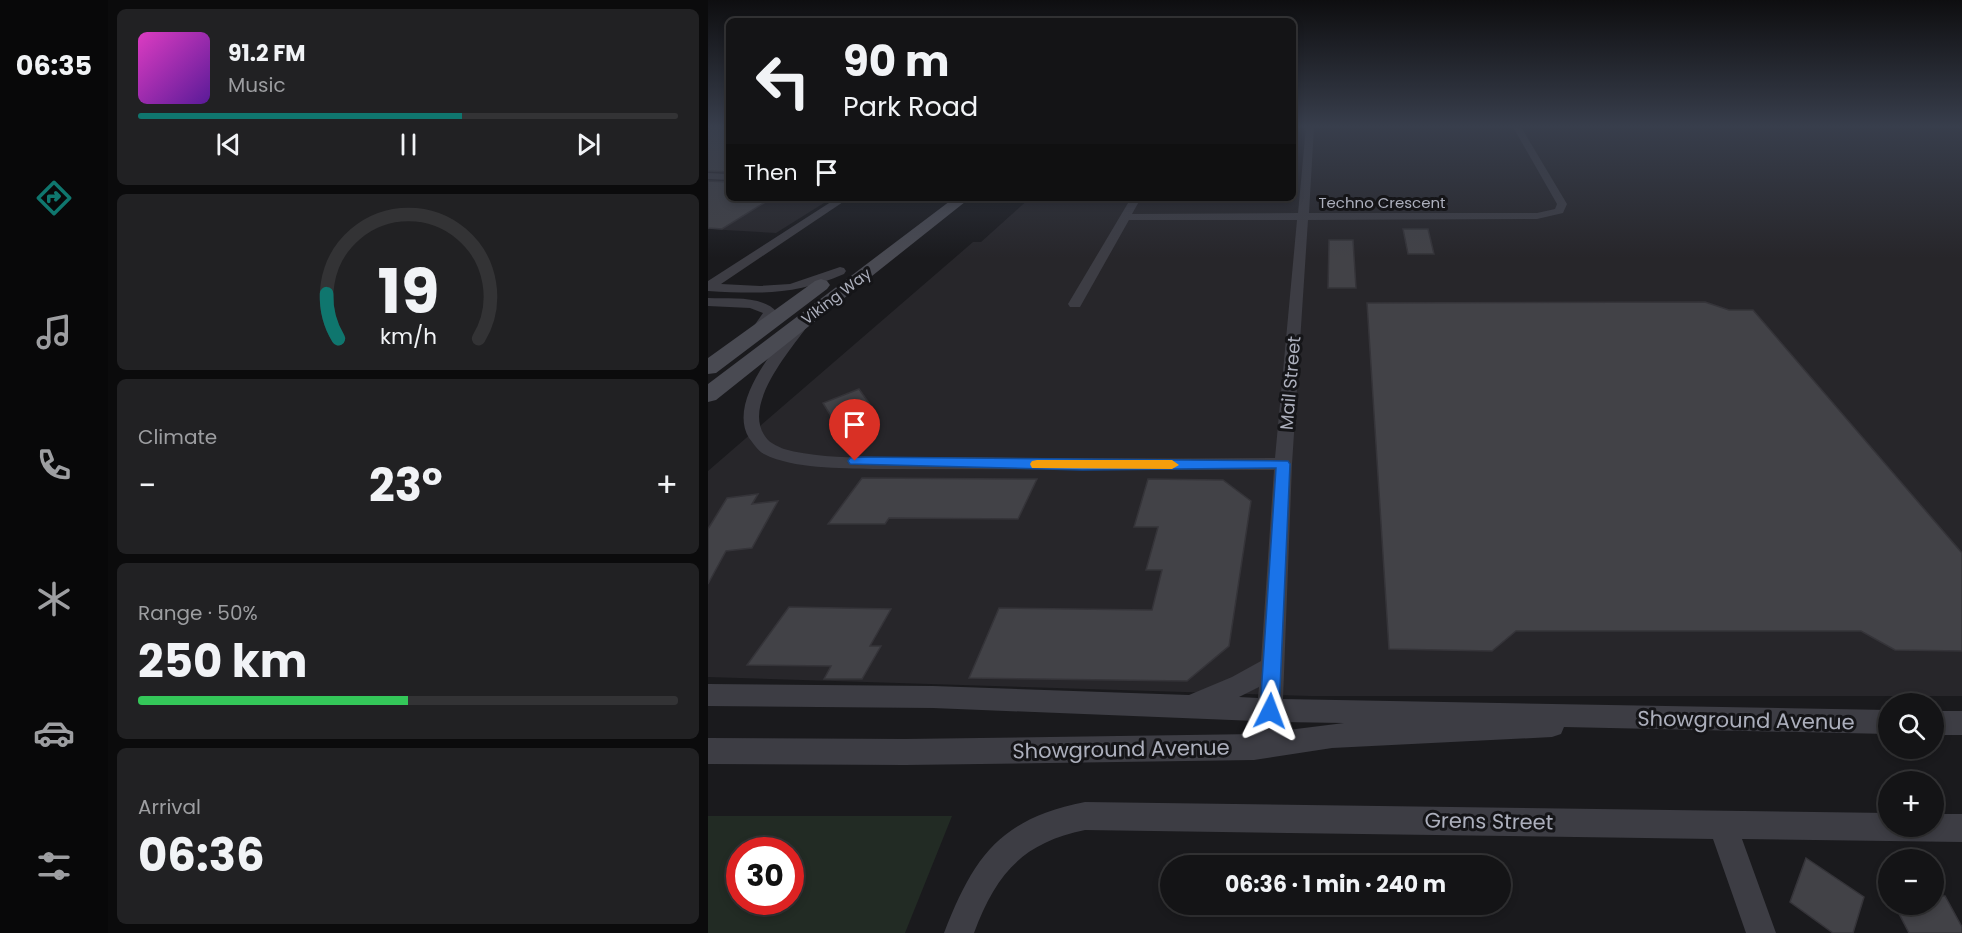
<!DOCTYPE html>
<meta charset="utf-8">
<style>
:root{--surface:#141416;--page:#212123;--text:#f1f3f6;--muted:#9d9ea1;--line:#333335;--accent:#0f766e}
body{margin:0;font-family:Poppins,sans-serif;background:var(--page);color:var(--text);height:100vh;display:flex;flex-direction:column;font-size:22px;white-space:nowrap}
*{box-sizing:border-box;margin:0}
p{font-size:20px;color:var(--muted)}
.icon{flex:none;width:33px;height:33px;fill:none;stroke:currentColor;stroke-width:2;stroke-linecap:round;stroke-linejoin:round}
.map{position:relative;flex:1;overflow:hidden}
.details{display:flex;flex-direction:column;gap:9px;padding:9px;background:#0b0b0c;width:600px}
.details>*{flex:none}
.top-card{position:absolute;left:18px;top:18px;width:570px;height:183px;border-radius:9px;box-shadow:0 3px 9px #0003,0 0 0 2px var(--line);background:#141416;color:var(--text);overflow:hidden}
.controls{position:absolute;left:1170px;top:693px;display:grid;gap:12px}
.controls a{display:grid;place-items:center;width:66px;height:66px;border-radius:50%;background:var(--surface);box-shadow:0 3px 9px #0003,0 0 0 2px var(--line);font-size:30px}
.speed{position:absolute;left:18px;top:837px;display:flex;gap:12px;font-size:30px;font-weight:700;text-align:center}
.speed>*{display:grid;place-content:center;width:78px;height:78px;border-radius:50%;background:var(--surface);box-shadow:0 3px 9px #0003,0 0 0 2px var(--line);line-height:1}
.speed .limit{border:9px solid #d22;background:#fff;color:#111}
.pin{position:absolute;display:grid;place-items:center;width:51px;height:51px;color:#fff;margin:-62px -26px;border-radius:50% 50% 50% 0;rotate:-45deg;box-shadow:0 0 6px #0007}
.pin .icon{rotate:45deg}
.me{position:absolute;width:66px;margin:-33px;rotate:3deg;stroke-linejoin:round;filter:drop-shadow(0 0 4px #0008)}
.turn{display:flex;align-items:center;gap:21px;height:126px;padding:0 18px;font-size:27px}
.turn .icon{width:78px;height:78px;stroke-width:2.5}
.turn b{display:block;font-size:42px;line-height:51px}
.then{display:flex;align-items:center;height:57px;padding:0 18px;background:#0003;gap:12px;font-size:22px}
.big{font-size:45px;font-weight:700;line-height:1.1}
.details .widget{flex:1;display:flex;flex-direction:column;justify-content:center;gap:9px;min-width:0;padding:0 21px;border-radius:9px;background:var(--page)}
.details .dial{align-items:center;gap:0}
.dial svg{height:156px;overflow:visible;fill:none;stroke:var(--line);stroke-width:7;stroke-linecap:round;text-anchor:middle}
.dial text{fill:var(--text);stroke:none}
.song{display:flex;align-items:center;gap:18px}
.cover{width:72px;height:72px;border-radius:9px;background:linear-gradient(135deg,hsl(310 70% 55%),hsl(270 70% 35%))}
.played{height:6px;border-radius:3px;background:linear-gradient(90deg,var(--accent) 60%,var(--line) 60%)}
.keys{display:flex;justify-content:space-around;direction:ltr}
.heat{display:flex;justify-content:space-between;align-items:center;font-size:33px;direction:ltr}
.charge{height:9px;border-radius:4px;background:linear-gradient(90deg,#34c759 50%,var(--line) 0)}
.trip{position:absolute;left:452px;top:855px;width:351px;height:60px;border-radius:30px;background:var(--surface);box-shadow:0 3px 9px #0003,0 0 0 2px var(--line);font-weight:700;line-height:60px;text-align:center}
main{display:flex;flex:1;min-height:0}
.tab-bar{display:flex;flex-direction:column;width:108px;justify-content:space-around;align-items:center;background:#080809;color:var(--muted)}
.tab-bar .icon{width:42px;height:42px}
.tab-bar .current{color:var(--accent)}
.tab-bar b{font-size:27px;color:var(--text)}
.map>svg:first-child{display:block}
.built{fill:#27262a}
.green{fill:#222b24;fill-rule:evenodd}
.building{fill:#424247;stroke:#353439;stroke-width:1.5}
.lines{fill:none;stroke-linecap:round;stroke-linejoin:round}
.minor{fill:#3d3d44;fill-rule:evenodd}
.secondary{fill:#494a52;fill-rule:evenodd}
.route{fill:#1a73e8;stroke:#114b97;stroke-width:1.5}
.slow{fill:#f59e0b}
.labels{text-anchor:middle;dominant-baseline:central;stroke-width:6;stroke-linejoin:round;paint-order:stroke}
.far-street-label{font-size:15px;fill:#acafbc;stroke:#151518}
.street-label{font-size:18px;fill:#acafbc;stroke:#151518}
.near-street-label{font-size:21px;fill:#acafbc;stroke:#151518}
</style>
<main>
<nav class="tab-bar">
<b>06:35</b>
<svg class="icon current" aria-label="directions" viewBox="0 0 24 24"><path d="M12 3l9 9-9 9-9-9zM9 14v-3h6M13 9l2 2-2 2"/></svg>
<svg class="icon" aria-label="music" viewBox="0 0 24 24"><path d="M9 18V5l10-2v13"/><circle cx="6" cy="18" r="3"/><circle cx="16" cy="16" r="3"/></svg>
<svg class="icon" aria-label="phone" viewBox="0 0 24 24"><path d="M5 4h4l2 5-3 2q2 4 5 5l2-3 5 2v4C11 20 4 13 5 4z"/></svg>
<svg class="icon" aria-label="climate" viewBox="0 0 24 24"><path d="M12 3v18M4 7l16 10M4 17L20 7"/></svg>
<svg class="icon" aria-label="car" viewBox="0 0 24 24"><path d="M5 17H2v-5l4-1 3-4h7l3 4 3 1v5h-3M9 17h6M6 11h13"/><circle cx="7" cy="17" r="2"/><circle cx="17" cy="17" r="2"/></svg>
<svg class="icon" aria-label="filters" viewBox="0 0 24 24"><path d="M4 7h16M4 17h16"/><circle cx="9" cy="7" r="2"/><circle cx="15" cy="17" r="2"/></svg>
</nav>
<section class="details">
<div class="widget">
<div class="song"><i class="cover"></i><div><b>91.2 FM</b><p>Music</p></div></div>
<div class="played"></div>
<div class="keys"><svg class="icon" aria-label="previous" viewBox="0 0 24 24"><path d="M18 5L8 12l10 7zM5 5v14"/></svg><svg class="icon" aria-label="pause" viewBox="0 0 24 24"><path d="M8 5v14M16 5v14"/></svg><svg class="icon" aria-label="next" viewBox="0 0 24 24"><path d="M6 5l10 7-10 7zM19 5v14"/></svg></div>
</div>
<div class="widget dial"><svg viewBox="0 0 100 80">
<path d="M14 69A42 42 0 1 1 86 69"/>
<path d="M14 69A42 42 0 0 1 8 46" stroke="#0f766e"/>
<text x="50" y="56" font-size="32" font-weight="700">19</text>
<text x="50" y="72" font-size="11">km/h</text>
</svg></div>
<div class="widget"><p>Climate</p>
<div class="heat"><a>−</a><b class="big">23°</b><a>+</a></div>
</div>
<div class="widget"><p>Range · 50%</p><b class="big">250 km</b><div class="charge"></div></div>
<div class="widget"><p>Arrival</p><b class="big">06:36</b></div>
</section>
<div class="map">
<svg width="1254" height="933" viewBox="0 0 1254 933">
<rect width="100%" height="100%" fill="#1a1a1d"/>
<path class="built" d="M0,127h21v71h103l-56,35 -68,-4z
M585,127h669v569h-651l-603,-19v-206l265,-229h8l49,-44h263z"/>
<path class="green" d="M0,816h244l-47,117h-197zM32,850h50v52h-50z"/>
<path class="building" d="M0,127h21v45l-21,-1z
M0,181l21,1v16h43l-50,31 -14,-1z
M695,229h25l6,25h-26z
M621,240h24l3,48h-28z
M997,302l24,8h24l209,243v98l-67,-1 -34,-19h-345l-24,20 -103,-2 -22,-346z
M151,389l12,17 -37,15 -11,-18z
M154,478l175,1 -19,40 -129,-1 -4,6h-57z
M440,479l75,1 28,21 -22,145 -42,35 -218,-3 30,-70 153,2 10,-40h-16l12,-43h-24z
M50,494l-6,10 26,-3 -26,47 -26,3 -18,33v-55l19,-31z
M81,607l102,2 -21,37h11l-19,33h-38l7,-13 -84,-1z
M1098,858l58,39 -11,36h-20l-43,-31z
M1226,896h11l17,31v6h-53l-15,-29h40z"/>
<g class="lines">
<path class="minor" d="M598,127h8l-5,86h228l18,-4 2,-5 -44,-77h8l46,77 -4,9 -26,6 -229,1 -16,244 -9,235 605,11v24l-324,-7 -3,7 -9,3 -220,11 -78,12 -349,5 -197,-1v-26l197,1 350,-5 1,-13 -323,-13 -225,-2v-22l225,2 256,9 43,-18 29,-16 13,-191 -401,-1c-32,-1 -80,0 -109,-15 -7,-4 -10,-10 -15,-16 -21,-34 24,-88 45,-113l5,-1 7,4c-18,25 -67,81 -38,112 4,4 11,7 16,9 46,13 111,7 159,8 110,1 221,2 332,1l22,-238h-168l-49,87h-10l-2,-3 63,-106h10l-9,16 166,-1zM551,687l-1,11 -19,-1zM573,722l63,1 -64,8z
M0,173l21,1v6l-21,-1z
M129,198h12l-128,86 39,2 30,-2 50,-17 4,1 2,3 -2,3c-48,21 -84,20 -136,17v-10z
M0,298c21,1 54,-3 69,14 -3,10 -11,23 -21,25l-7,-4 14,-20 -13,-5 -42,-2z
M1226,711h28v24h-28z
M377,802l803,11v13h46v-12h28v28l-220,-3 34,94h-30l-33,-94 -628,-9c-63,13 -89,44 -111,103h-30c30,-77 56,-114 141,-131z"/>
<path class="secondary" d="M246,198h16l-254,202 -8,2v-18z
M113,279l6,2 3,4 -3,4 -111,84 -8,1v-16l107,-77z"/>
</g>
<linearGradient id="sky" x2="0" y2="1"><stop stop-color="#0e0e10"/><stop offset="0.49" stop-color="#383e4c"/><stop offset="1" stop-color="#383e4c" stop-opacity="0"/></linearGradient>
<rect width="1254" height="258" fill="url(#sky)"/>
<path class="route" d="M147,457l433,4 2,3 -11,247 -2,6 -7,2 -7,-2 -3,-6 16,-243 -194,2 -232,-6 -2,-3 2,-3z"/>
<path class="slow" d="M329,460h135l7,5 -7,4 -140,-1 -2,-4 2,-3z"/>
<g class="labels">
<g class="far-street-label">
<text x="674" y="202">Techno Crescent</text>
<text transform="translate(128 296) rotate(-37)">Viking Way</text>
</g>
<g class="street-label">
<text transform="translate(582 383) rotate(-85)">Mail Street</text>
</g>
<g class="near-street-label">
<text transform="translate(1038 720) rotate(1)">Showground Avenue</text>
<text transform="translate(413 749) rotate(-1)">Showground Avenue</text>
<text transform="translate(781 821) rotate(1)">Grens Street</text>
</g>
</g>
</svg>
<div class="controls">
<a><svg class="icon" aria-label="search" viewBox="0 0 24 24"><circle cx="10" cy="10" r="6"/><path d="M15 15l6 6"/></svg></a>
<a>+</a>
<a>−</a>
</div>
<div class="speed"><div class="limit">30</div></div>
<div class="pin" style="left:147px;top:461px;background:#d93025"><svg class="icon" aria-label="arrive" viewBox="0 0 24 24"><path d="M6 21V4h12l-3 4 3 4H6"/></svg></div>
<svg class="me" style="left:562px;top:711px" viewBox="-20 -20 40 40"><path d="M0-17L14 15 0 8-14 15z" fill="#1a73e8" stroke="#fff" stroke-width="4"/></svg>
<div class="trip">06:36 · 1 min · 240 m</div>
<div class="top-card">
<div class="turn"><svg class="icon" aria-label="left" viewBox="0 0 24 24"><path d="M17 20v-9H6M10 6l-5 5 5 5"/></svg><div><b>90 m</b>Park Road</div></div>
<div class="then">Then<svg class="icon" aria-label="arrive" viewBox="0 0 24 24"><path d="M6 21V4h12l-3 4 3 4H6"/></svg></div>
</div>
</div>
</main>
